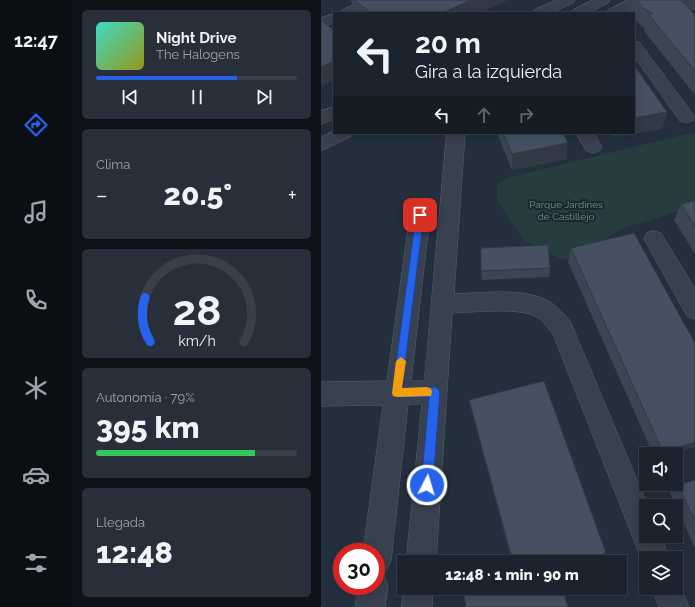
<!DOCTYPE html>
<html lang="es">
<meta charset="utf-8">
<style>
:root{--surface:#1b232e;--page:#282f3a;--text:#f1f3f6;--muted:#a0a4aa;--line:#39404a;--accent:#2563eb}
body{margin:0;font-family:Raleway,sans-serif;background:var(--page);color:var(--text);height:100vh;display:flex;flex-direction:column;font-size:15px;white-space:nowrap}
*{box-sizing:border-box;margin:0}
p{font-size:13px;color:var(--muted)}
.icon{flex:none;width:22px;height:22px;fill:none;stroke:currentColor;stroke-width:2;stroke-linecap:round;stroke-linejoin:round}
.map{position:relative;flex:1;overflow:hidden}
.sheet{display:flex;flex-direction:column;gap:10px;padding:10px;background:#0f1319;width:249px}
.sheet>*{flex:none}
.hud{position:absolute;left:12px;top:12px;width:302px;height:122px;border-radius:0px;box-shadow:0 2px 10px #0003,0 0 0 1px var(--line);background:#1b232e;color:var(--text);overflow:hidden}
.fabs{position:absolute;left:318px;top:447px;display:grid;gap:8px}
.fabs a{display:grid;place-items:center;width:44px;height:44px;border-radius:0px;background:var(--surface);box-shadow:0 2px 10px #0003,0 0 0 1px var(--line);font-size:20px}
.speed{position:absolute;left:12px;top:543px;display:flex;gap:8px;font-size:20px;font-weight:700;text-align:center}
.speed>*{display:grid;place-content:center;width:52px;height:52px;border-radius:50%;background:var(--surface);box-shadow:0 2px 10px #0003,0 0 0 1px var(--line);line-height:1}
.speed .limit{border:6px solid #d22;background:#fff;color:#111}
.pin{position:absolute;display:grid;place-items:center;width:34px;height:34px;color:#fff;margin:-17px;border-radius:8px;box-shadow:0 2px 6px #0006}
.me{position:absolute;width:44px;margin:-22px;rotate:5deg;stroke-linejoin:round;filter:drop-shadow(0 0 3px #0008)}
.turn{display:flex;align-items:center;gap:14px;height:84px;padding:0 16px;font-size:18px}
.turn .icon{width:52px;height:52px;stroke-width:2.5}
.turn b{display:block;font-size:28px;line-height:34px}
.lanes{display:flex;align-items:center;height:38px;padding:0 16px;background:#0003;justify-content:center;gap:20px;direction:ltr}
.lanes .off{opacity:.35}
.big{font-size:30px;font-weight:800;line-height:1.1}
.sheet .tile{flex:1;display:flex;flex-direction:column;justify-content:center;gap:6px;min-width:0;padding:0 14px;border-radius:6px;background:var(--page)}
.sheet .dial{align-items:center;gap:0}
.dial svg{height:104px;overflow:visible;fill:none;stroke:var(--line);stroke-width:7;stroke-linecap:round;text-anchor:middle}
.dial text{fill:var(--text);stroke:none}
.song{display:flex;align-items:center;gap:12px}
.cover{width:48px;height:48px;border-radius:6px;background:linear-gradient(135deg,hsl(170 70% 55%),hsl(60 70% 35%))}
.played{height:4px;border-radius:2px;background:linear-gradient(90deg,var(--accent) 70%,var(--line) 70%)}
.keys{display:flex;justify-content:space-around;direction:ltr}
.heat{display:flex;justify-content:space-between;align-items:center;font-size:22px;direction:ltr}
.charge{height:6px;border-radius:3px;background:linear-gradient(90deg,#34c759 79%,var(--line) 0)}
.trip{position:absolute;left:76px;top:555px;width:230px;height:40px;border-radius:0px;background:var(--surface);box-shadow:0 2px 10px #0003,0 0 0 1px var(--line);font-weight:800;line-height:40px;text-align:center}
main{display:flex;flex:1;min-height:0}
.tab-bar{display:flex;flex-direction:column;width:72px;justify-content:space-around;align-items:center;background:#0b0e12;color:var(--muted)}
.tab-bar .icon{width:28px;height:28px}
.tab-bar .current{color:var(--accent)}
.tab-bar b{font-size:18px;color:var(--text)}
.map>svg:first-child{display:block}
.green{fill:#263c3f}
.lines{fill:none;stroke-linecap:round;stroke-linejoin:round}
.minor-casing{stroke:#565f6c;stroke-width:1}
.minor{fill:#38414e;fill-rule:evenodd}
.wall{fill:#3b4654}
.shaded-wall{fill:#303945}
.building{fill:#455162;stroke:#303945}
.route{fill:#2563eb;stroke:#184099}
.slow{fill:#f59e0b}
.labels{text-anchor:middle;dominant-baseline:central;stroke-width:4;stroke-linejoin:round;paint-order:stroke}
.park-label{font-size:10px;fill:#6b9a76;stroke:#1d2633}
</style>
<main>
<nav class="tab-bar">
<b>12:47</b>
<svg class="icon current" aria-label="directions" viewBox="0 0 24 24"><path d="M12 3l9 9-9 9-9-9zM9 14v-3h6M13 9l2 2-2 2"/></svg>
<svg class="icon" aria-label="music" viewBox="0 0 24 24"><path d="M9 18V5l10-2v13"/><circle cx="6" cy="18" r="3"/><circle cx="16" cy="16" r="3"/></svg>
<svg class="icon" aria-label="phone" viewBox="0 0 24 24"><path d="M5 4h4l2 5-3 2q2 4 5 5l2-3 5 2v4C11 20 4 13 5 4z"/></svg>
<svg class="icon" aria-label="climate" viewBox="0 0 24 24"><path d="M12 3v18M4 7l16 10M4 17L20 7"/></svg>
<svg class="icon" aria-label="car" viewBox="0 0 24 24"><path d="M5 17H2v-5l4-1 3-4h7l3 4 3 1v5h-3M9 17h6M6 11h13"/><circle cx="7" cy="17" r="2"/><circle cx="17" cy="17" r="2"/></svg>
<svg class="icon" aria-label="filters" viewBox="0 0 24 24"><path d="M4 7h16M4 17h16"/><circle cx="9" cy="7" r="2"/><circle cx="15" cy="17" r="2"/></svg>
</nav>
<section class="sheet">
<div class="tile">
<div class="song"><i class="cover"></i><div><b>Night Drive</b><p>The Halogens</p></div></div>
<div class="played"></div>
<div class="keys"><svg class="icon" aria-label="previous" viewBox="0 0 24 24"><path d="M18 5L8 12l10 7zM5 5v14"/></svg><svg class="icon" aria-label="pause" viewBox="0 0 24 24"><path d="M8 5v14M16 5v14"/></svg><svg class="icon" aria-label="next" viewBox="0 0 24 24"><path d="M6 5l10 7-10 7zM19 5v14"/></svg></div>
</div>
<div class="tile"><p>Clima</p>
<div class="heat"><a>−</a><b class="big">20.5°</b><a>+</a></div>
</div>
<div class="tile dial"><svg viewBox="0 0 100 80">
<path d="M14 69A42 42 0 1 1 86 69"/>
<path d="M14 69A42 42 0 0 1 10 35" stroke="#2563eb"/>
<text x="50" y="56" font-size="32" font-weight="700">28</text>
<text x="50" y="72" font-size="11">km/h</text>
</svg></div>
<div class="tile"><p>Autonomía · 79%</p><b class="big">395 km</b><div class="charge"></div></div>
<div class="tile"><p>Llegada</p><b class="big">12:48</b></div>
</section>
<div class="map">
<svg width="374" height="607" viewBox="0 0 374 607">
<rect width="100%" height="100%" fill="#242f3e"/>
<path class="green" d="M374,132v74l-74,23 -41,26 -17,5 -39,-19 -27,-41v-16l10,-6z"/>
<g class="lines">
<g class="minor-casing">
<path id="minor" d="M44,0h19l-2,3 -23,10h-19l2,-3z
M236,0h18l-2,3 -23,10h-18l2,-3z
M272,0h17l-2,3 -19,10h-18l2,-3z
M307,0h18l-2,3 -20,10h-18l2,-3z
M361,0h13v10l-5,-1z
M13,14v9l-13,4v-9z
M313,41l5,1 53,71 2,4 -2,4 -6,2 -6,-2 -46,-65z
M13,107v12l-13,5v-13z
M13,131v2h19l-3,4 -29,14v-13z
M126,133h18l-11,161c27,-1 71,-7 96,8 8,5 14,12 20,19l78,185h-2v30h14l10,22h-24l-1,10 -92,-234c-6,-7 -12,-16 -20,-19 -17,-7 -61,-3 -81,-2l-16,249h-30l16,-158h-14l-17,157 -5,10 -6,3 4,1 4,11 -3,21h-30l3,-21h18v-34h-13l20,-147 -62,1v-24l66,-1 23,-166 3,-5 7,-2 7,2 3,5 -19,166h13z
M255,133h18l8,14 -3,4 -6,2 -6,-2z
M333,231l7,2 34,56v30l-8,-3 -43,-77 3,-6z
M355,577l13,30h-30l-7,-19h24z
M83,586v2h29l-1,19h-30z"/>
</g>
<use href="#minor" class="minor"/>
</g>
<path class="wall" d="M30,0h156l-27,13h-125z
M311,0h49l14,15v80l-51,-64 1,-3 -5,-3 -6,-7v-5h-4l-1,-1z
M346,112l-5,17 -47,8 -3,-4h22z
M176,133h66l3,26 -54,11z
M374,201v53l-21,-34 7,-16z
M250,248l124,95v104l-24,7h-18l-85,-192z
M229,268l-1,9 -67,3 -1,-9z
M148,400l111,162h-68z
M374,480v68l-26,-57 9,-6z"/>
<path class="shaded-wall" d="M150,0h36l-27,13h-38z
M13,61v19l-12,6 -1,-4v-15z
M346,112l-5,17 -47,8 1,-4h18v-15z
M247,143l-2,16 -54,11v-16z
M374,442v5l-24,7h-10l2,-2z"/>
<path class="building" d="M33,0h117l-29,13h-71z
M316,0h44l14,15v56l-46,-56 4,-1 -10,-6z
M0,20l13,10v31l-13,6z
M313,65l33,47 -33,6z
M182,133h60l5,10 -56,11z
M374,201v25l-14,-22z
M313,233l61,110v99l-32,10 -92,-204z
M227,245l2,23 -69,3v-23z
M223,381l62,172 -27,9h-66l-44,-162z
M374,480v41l-17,-36z
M150,588h91l6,19h-102l-3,-16z"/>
<path class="route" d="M99,212l4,3 -22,173 33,-1 3,2 2,3 -7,93 -2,4 -4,1 -4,-1 -2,-4 8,-88h-32l-4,-1 -1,-3 24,-178z"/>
<path class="slow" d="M80,357l5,4 -4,27 25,-1 4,2 1,3 -1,4 -34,1 -4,-1 -1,-3 4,-32z"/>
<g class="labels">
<g class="park-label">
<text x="245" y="204">Parque Jardines<tspan x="245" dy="12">de Castillejo</tspan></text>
</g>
</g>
</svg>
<div class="fabs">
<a><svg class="icon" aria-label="sound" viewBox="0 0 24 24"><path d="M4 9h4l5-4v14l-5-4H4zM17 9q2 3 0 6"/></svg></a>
<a><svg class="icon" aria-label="search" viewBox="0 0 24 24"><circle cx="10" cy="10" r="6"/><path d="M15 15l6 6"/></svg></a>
<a><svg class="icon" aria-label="layers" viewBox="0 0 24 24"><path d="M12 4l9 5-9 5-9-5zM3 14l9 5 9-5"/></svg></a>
</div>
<div class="speed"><div class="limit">30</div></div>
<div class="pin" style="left:99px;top:215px;background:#d93025"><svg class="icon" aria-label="arrive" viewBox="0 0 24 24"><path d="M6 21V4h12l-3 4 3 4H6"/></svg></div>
<svg class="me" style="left:106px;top:485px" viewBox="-20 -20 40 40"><circle r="17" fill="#2563eb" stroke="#fff" stroke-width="3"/><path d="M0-11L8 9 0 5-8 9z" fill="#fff"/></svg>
<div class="trip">12:48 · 1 min · 90 m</div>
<div class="hud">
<div class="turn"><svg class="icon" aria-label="left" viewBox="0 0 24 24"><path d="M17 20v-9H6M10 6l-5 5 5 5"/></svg><div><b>20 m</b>Gira a la izquierda</div></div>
<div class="lanes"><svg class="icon" aria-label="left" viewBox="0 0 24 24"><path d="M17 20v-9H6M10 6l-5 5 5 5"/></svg><svg class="icon off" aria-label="ahead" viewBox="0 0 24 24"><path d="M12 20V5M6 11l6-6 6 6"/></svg><svg class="icon off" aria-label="right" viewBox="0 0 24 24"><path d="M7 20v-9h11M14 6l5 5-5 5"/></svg></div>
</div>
</div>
</main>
